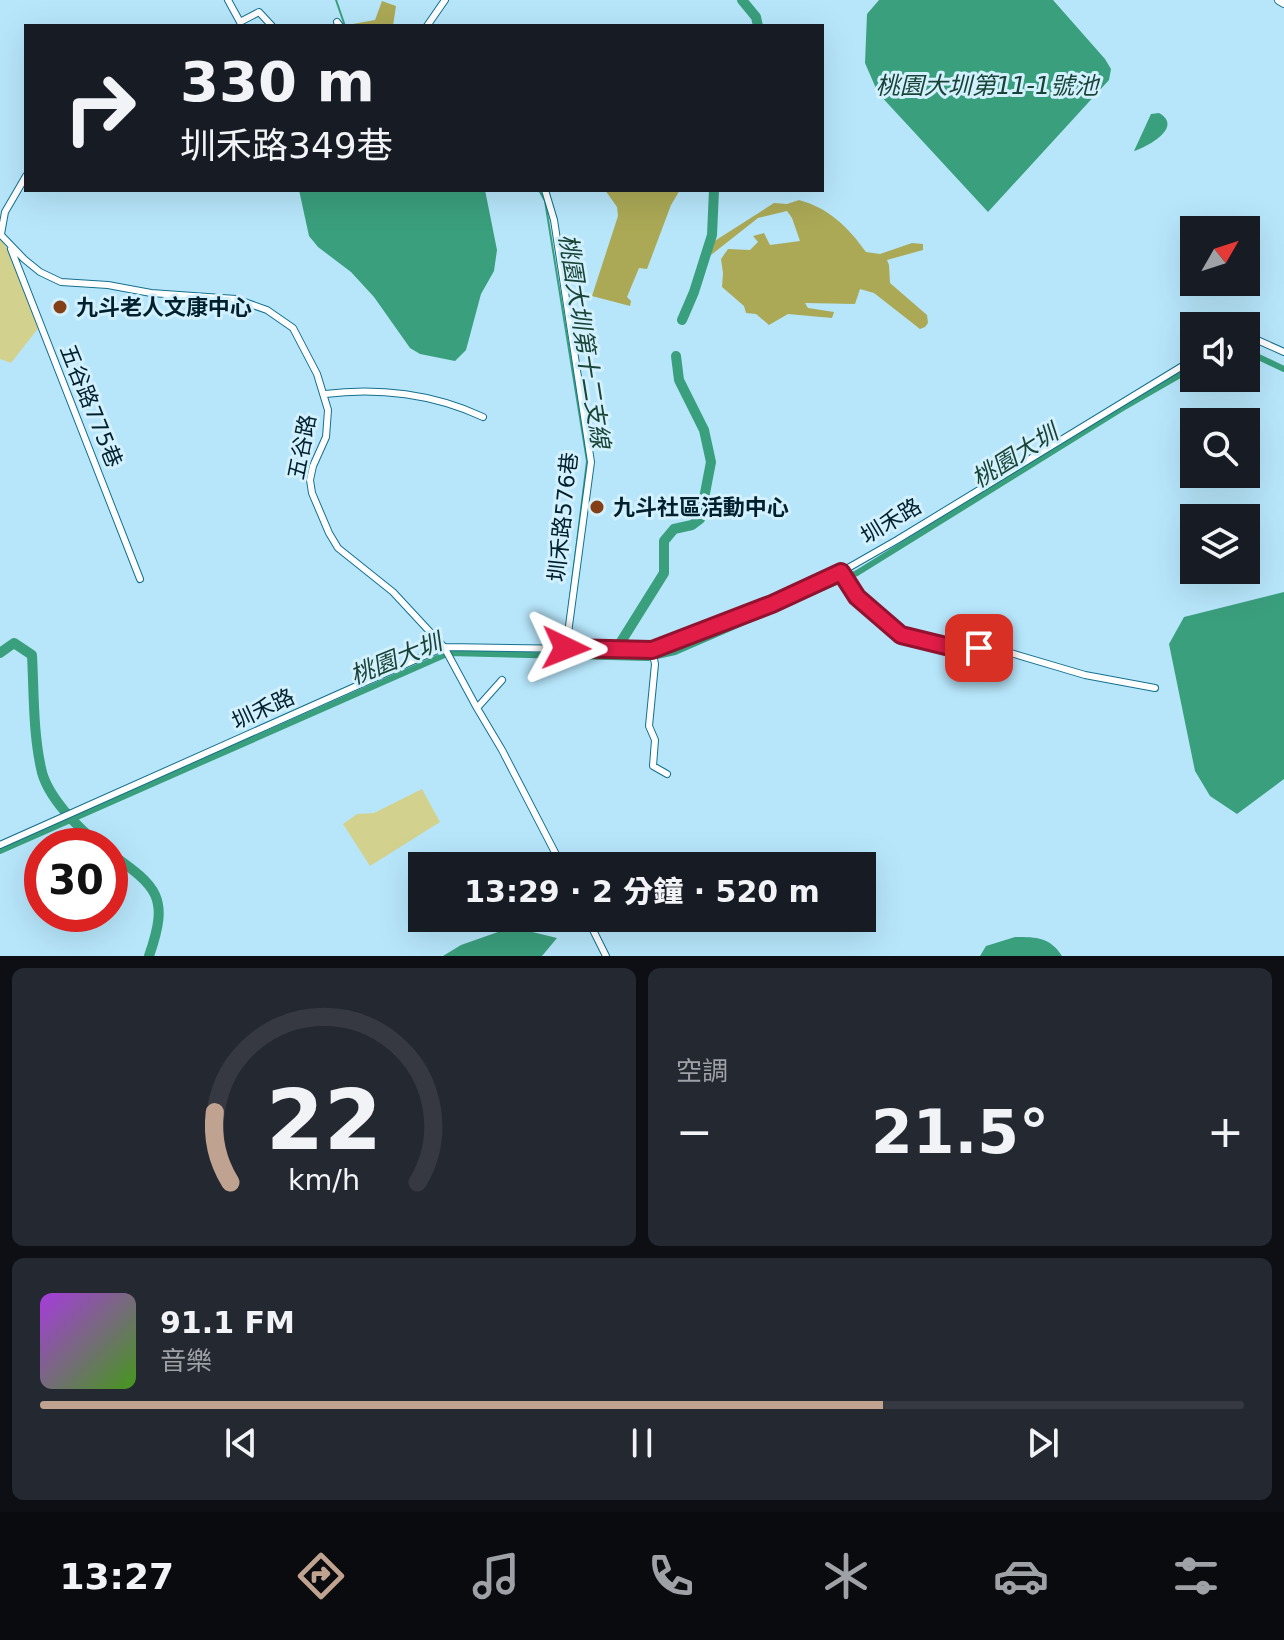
<!DOCTYPE html>
<html lang="zh-TW">
<meta charset="utf-8">
<style>
:root{--surface:#171b24;--page:#242831;--text:#f1f3f6;--muted:#9ea1a6;--line:#363941;--accent:#c0a291}
body{margin:0;font-family:"DejaVu Sans","Noto Sans TC",sans-serif;background:var(--page);color:var(--text);height:100vh;display:flex;flex-direction:column;font-size:30px;white-space:nowrap}
*{box-sizing:border-box;margin:0}
p{font-size:26px;color:var(--muted)}
.icon{flex:none;width:44px;height:44px;fill:none;stroke:currentColor;stroke-width:2;stroke-linecap:round;stroke-linejoin:round}
.map{position:relative;height:956px;overflow:hidden}
.side{display:flex;flex-direction:column;gap:12px;padding:12px;background:#0d0f14;flex:1}
.side>*{flex:none}
.guide{position:absolute;left:24px;top:24px;width:800px;height:168px;border-radius:0px;box-shadow:0 8px 32px #0002;background:#171b24;color:var(--text);overflow:hidden}
.needle{width:52px;rotate:51deg}
.buttons{position:absolute;left:1180px;top:216px;display:grid;gap:16px}
.buttons a{display:grid;place-items:center;width:80px;height:80px;border-radius:0px;background:var(--surface);box-shadow:0 8px 32px #0002;font-size:40px}
.speed{position:absolute;left:24px;top:828px;display:flex;gap:16px;font-size:40px;font-weight:700;text-align:center}
.speed>*{display:grid;place-content:center;width:104px;height:104px;border-radius:50%;background:var(--surface);box-shadow:0 8px 32px #0002;line-height:1}
.speed .limit{border:12px solid #d22;background:#fff;color:#111}
.pin{position:absolute;display:grid;place-items:center;width:68px;height:68px;color:#fff;margin:-34px;border-radius:16px;box-shadow:0 4px 12px #0006}
.me{position:absolute;width:88px;margin:-44px;rotate:92deg;stroke-linejoin:round;filter:drop-shadow(0 0 6px #0008)}
.turn{display:flex;align-items:center;gap:28px;height:168px;padding:0 24px;font-size:36px}
.turn .icon{width:104px;height:104px;stroke-width:2.5}
.turn b{display:block;font-size:56px;line-height:68px}
.big{font-size:60px;font-weight:800;line-height:1.1}
.side .widget{flex:1;display:flex;flex-direction:column;justify-content:center;gap:12px;min-width:0;padding:0 28px;border-radius:12px;background:var(--page)}
.side .dial{align-items:center;gap:0}
.dial svg{height:208px;overflow:visible;fill:none;stroke:var(--line);stroke-width:7;stroke-linecap:round;text-anchor:middle}
.dial text{fill:var(--text);stroke:none}
.song{display:flex;align-items:center;gap:24px}
.cover{width:96px;height:96px;border-radius:12px;background:linear-gradient(135deg,hsl(280 70% 55%),hsl(100 70% 35%))}
.played{height:8px;border-radius:4px;background:linear-gradient(90deg,var(--accent) 70%,var(--line) 70%)}
.keys{display:flex;justify-content:space-around;direction:ltr}
.heat{display:flex;justify-content:space-between;align-items:center;font-size:44px;direction:ltr}
.side .tiles{flex:1;display:grid;gap:12px;grid-template-columns:1fr 1fr}
.widget:last-child{grid-column:span 2}
.trip{position:absolute;left:408px;top:852px;width:468px;height:80px;border-radius:0px;background:var(--surface);box-shadow:0 8px 32px #0002;font-weight:800;line-height:80px;text-align:center}
.menu{display:flex;height:128px;justify-content:space-around;align-items:center;background:#090b0e;color:var(--muted)}
.menu .icon{width:56px;height:56px}
.menu .selected{color:var(--accent)}
.menu b{font-size:36px;color:var(--text)}
.map>svg:first-child{display:block}
.green{fill:#d2d18e}
.forest{fill:#aba956}
.water{fill:#3a9f7d}
.lines{fill:none;stroke-linecap:round;stroke-linejoin:round}
.stream{stroke:#3a9f7d;stroke-width:2}
.canal{stroke:#3a9f7d;stroke-width:6}
.river{stroke:#3a9f7d;stroke-width:10}
.minor-casing{stroke:#13708f;stroke-width:8}
.secondary-casing{stroke:#13708f;stroke-width:10}
.minor{stroke:#fff;stroke-width:6}
.secondary{stroke:#fff;stroke-width:8}
.route-casing{stroke:#92132f;stroke-width:20}
.route{stroke:#e11d48;stroke-width:14}
.poi-dot{fill:#843f16;stroke:#d2f0fe;stroke-width:3}
.labels{text-anchor:middle;dominant-baseline:central;stroke-width:6;stroke-linejoin:round;paint-order:stroke}
.poi-label{font-size:22px;font-weight:bold;fill:#00202d;stroke:#d2f0fe;text-anchor:start}
.street-label{font-size:22px;fill:#00202d;stroke:#d2f0fe}
.water-label{font-size:24px;font-style:italic;fill:#194435;stroke:#d2f0fe}
</style>
<div class="map">
<svg width="1284" height="956" viewBox="0 0 1284 956">
<rect width="100%" height="100%" fill="#b7e6fb"/>
<path class="green" d="M0,237l10,17 30,72 -29,37 -11,-4z
M422,789l18,33 -70,44 -27,-42 14,-10 17,-1z"/>
<path class="forest" d="M382,1l14,5 -3,20 -46,-1 28,-5z
M605,190h75l-9,15 -24,64 -8,-1 -12,29 4,4 -1,5 -38,-10 26,-80 -1,-9z
M799,200c30,8 49,27 67,52l14,2 32,-11 11,1v6l-36,10 2,5 1,18 37,32 1,8 -3,4 -5,2 -46,-36 -14,-4 -5,15 -50,-1 3,5 26,4 -2,6 -44,-4 -19,11 -13,-11 -10,-1 -2,-7 -22,-19 1,-14 -2,-14 7,-10 22,1 8,-8 -5,-6 11,-3 6,12 30,-4 -8,-23 -5,-7 -29,7 -47,37 2,-13 61,-39 13,1z"/>
<path class="water" d="M879,0h174l52,59 6,10 -2,11 -121,132 -110,-119 -13,-30 2,-49z
M1159,113c25,14 -12,34 -25,38l17,-37z
M299,190h186l12,60 -3,21 -13,23 -15,56 -11,11 -35,-7 -10,-6 -36,-51 -23,-25 -33,-25 -9,-11z
M1284,592v187l-47,35 -27,-18 -15,-25 -26,-127 15,-27z
M512,927l45,11 -15,18h-99l18,-11z
M1015,937c21,0 35,0 47,19h-82l6,-10z"/>
<g class="lines">
<path class="stream" d="M336,0l9,26
M539,190l6,11 42,260 -20,161"/>
<path class="canal" d="M1246,351l38,18
M0,851l449,-198 199,5 27,-6 182,-79 264,-164 73,-42"/>
<path class="river" d="M742,0l14,17 2,9
M682,320l12,-28 18,-57 2,-45
M619,645l45,-72v-32l10,-12 18,-4 8,-6 11,-57 -7,-32 -25,-50 -3,-24
M0,653l14,-10 18,12c2,37 1,77 9,113 5,28 38,61 60,78
M110,853c47,34 60,43 39,103"/>
<g class="minor-casing">
<path id="minor" d="M228,0l12,22
M240,22l19,-10 13,14
M337,22l3,4
M427,26l18,-26
M545,190l9,30 37,242 -25,186
M0,234l24,25 16,13 21,10 47,3 43,8 85,6 31,11 26,18 24,46 11,36 -2,27 -13,29 -3,14 2,13 17,40 9,15 55,44 51,55 33,61 25,42 60,116
M1,234l4,-22 21,-36
M11,249l129,330
M1246,338l9,1 29,13
M325,394c53,-7 109,0 158,23
M841,572l16,25 44,38 53,13 50,3 81,24 70,13
M652,650l3,14 -6,62 6,14 -2,26 14,8
M477,708l25,-28
M0,845l444,-198 208,3 120,-46 69,-32 56,-32 297,-181
M587,918l19,38"/>
</g>
<g class="secondary-casing">
<path id="secondary" d="M1279,0l5,3"/>
</g>
<use href="#minor" class="minor"/>
<use href="#secondary" class="secondary"/>
</g>
<g class="lines">
<g class="route-casing">
<path id="route" d="M566,648l86,2 120,-46 69,-32 16,25 44,38 53,13h25"/>
</g>
<use href="#route" class="route"/>
</g>
<g class="poi-dot">
<circle cx="60" cy="307" r="8"/>
<circle cx="597" cy="507" r="8"/>
</g>
<g class="labels">
<g class="poi-label">
<text x="76" y="307">九斗老人文康中心</text>
<text x="613" y="507">九斗社區活動中心</text>
</g>
<g class="street-label">
<text transform="translate(91 406) rotate(68)">五谷路775巷</text>
<text transform="translate(302 447) rotate(-79)">五谷路</text>
<text transform="translate(563 517) rotate(-84)">圳禾路576巷</text>
<text transform="translate(891 521) rotate(-31)">圳禾路</text>
<text transform="translate(263 709) rotate(-25)">圳禾路</text>
</g>
<g class="water-label">
<text x="987" y="86">桃園大圳第11-1號池</text>
<text transform="translate(584 341) rotate(81)">桃園大圳第十二支線</text>
<text transform="translate(1015 456) rotate(-32)">桃園大圳</text>
<text transform="translate(396 659) rotate(-22)">桃園大圳</text>
</g>
</g>
</svg>
<div class="buttons">
<a><svg class="needle" viewBox="-14 -14 28 28"><path d="M0-13l5 13h-10z" fill="#e53935"/><path d="M0 13l5-13h-10z" fill="#9ea1a6"/></svg></a>
<a><svg class="icon" aria-label="sound" viewBox="0 0 24 24"><path d="M4 9h4l5-4v14l-5-4H4zM17 9q2 3 0 6"/></svg></a>
<a><svg class="icon" aria-label="search" viewBox="0 0 24 24"><circle cx="10" cy="10" r="6"/><path d="M15 15l6 6"/></svg></a>
<a><svg class="icon" aria-label="layers" viewBox="0 0 24 24"><path d="M12 4l9 5-9 5-9-5zM3 14l9 5 9-5"/></svg></a>
</div>
<div class="speed"><div class="limit">30</div></div>
<div class="pin" style="left:979px;top:648px;background:#d93025"><svg class="icon" aria-label="arrive" viewBox="0 0 24 24"><path d="M6 21V4h12l-3 4 3 4H6"/></svg></div>
<svg class="me" style="left:566px;top:648px" viewBox="-20 -20 40 40"><path d="M0-17L14 15 0 8-14 15z" fill="#e11d48" stroke="#fff" stroke-width="4"/></svg>
<div class="trip">13:29 · 2 分鐘 · 520 m</div>
<div class="guide">
<div class="turn"><svg class="icon" aria-label="right" viewBox="0 0 24 24"><path d="M7 20v-9h11M14 6l5 5-5 5"/></svg><div><b>330 m</b>圳禾路349巷</div></div>
</div>
</div>
<section class="side">
<div class="tiles">
<div class="widget dial"><svg viewBox="0 0 100 80">
<path d="M14 69A42 42 0 1 1 86 69"/>
<path d="M14 69A42 42 0 0 1 8 42" stroke="#c0a291"/>
<text x="50" y="56" font-size="32" font-weight="700">22</text>
<text x="50" y="72" font-size="11">km/h</text>
</svg></div>
<div class="widget"><p>空調</p>
<div class="heat"><a>−</a><b class="big">21.5°</b><a>+</a></div>
</div>
<div class="widget">
<div class="song"><i class="cover"></i><div><b>91.1 FM</b><p>音樂</p></div></div>
<div class="played"></div>
<div class="keys"><svg class="icon" aria-label="previous" viewBox="0 0 24 24"><path d="M18 5L8 12l10 7zM5 5v14"/></svg><svg class="icon" aria-label="pause" viewBox="0 0 24 24"><path d="M8 5v14M16 5v14"/></svg><svg class="icon" aria-label="next" viewBox="0 0 24 24"><path d="M6 5l10 7-10 7zM19 5v14"/></svg></div>
</div>
</div>
</section>
<nav class="menu">
<b>13:27</b>
<svg class="icon selected" aria-label="directions" viewBox="0 0 24 24"><path d="M12 3l9 9-9 9-9-9zM9 14v-3h6M13 9l2 2-2 2"/></svg>
<svg class="icon" aria-label="music" viewBox="0 0 24 24"><path d="M9 18V5l10-2v13"/><circle cx="6" cy="18" r="3"/><circle cx="16" cy="16" r="3"/></svg>
<svg class="icon" aria-label="phone" viewBox="0 0 24 24"><path d="M5 4h4l2 5-3 2q2 4 5 5l2-3 5 2v4C11 20 4 13 5 4z"/></svg>
<svg class="icon" aria-label="climate" viewBox="0 0 24 24"><path d="M12 3v18M4 7l16 10M4 17L20 7"/></svg>
<svg class="icon" aria-label="car" viewBox="0 0 24 24"><path d="M5 17H2v-5l4-1 3-4h7l3 4 3 1v5h-3M9 17h6M6 11h13"/><circle cx="7" cy="17" r="2"/><circle cx="17" cy="17" r="2"/></svg>
<svg class="icon" aria-label="filters" viewBox="0 0 24 24"><path d="M4 7h16M4 17h16"/><circle cx="9" cy="7" r="2"/><circle cx="15" cy="17" r="2"/></svg>
</nav>
